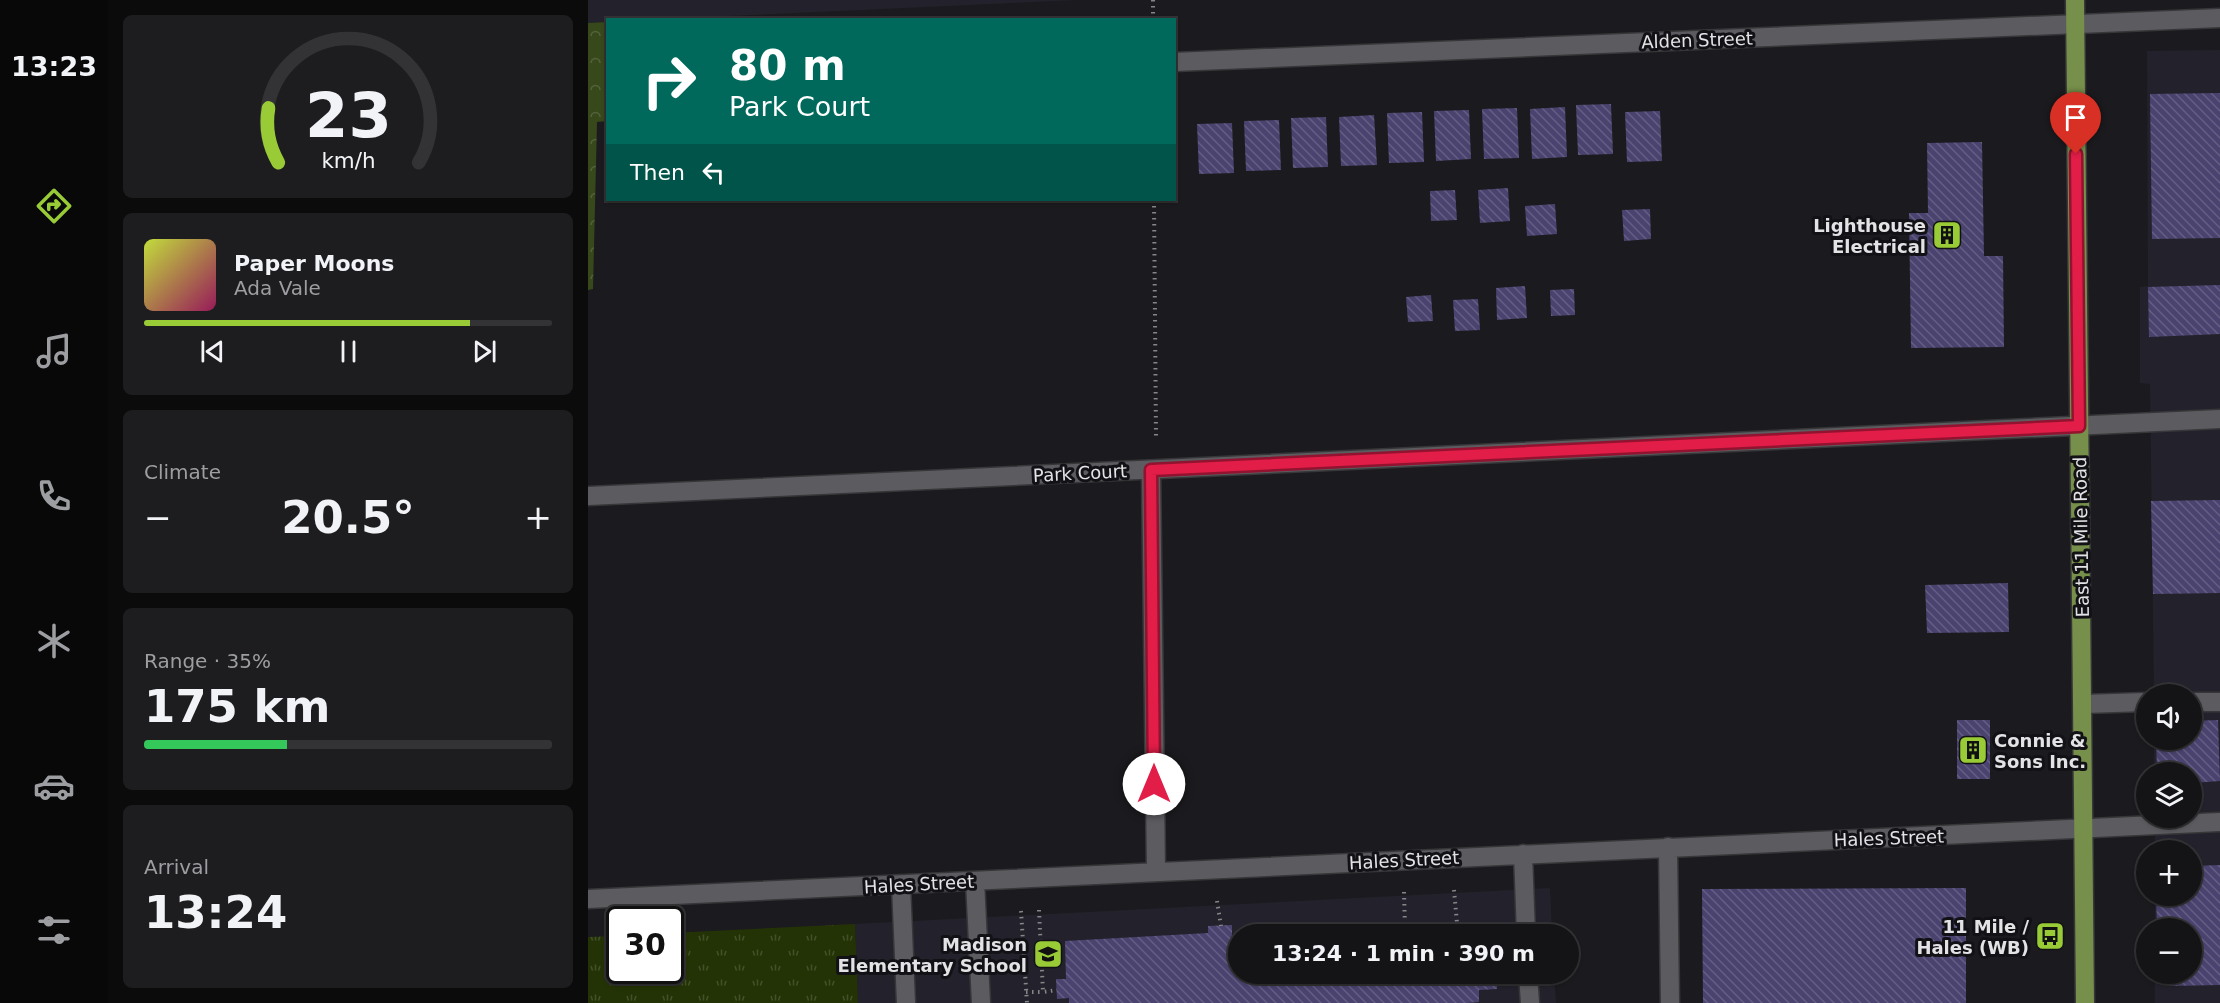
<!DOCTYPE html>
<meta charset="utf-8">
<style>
:root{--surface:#141416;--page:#1d1d1f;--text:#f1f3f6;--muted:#9d9ea1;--line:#333335;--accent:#99cb36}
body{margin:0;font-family:"DejaVu Sans",sans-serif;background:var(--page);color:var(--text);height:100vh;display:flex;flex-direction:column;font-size:22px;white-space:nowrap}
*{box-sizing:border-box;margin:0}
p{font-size:20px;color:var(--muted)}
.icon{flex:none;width:33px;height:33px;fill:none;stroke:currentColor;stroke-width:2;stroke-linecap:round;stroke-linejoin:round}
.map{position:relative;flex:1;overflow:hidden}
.details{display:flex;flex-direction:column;gap:15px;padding:15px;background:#0b0b0c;width:480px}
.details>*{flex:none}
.hud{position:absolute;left:18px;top:18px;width:570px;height:183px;border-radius:0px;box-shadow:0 2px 4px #0004,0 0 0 2px var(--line);background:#00695c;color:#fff;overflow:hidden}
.tools{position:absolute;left:1548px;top:684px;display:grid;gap:12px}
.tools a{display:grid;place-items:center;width:66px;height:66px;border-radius:50%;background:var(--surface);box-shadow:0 2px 4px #0004,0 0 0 2px var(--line);font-size:30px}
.speed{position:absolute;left:18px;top:906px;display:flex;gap:12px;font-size:30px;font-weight:700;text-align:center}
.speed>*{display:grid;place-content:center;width:78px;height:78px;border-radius:50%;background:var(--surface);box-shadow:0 2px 4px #0004,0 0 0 2px var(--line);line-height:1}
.speed .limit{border:3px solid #111;border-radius:9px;background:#fff;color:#111}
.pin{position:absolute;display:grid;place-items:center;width:51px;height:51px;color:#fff;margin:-62px -26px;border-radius:50% 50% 50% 0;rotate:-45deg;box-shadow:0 0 6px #0007}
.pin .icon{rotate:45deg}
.me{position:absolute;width:66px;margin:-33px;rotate:0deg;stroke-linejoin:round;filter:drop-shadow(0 0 4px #0008)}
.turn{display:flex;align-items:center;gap:21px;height:126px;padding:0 24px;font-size:27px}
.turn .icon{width:78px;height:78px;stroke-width:2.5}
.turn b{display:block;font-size:42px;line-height:51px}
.then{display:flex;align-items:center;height:57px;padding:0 24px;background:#0003;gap:12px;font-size:22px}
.big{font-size:45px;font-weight:700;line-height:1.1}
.details .widget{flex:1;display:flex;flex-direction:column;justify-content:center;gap:9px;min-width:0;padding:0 21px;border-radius:9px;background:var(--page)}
.details .dial{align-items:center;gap:0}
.dial svg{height:156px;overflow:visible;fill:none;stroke:var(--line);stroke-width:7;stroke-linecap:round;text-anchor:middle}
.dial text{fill:var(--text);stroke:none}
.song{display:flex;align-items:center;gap:18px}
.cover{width:72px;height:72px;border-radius:9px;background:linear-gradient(135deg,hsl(70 70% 55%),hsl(330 70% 35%))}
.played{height:6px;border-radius:3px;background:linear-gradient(90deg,var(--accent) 80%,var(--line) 80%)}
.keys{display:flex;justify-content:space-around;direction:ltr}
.heat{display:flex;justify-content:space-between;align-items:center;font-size:33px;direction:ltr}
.charge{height:9px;border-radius:4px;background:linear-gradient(90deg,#34c759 35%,var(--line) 0)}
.trip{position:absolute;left:640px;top:924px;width:351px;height:60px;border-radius:30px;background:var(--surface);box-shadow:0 2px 4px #0004,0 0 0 2px var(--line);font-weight:700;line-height:60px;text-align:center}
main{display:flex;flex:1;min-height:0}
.tabs{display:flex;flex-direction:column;width:108px;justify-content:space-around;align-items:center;background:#080809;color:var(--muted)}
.tabs .icon{width:42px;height:42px}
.tabs .current{color:var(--accent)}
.tabs b{font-size:27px;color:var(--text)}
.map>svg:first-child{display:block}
.built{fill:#23222c}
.forest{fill:url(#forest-crowns)}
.park{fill:url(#park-tufts)}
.building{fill:url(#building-back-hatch)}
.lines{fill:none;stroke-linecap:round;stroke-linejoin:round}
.minor-casing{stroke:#373739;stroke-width:21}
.major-casing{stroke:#373739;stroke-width:21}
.path{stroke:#868689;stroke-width:4;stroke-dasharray:1.5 4.5;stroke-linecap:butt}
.minor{stroke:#5c5b60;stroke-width:18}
.major{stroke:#768f4a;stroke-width:18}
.route-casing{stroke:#92132f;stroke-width:15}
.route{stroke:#e11d48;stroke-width:10}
.labels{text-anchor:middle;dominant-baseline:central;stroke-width:6;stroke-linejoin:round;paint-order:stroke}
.street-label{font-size:18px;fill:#e3e3e5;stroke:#121115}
.poi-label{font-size:18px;font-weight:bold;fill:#e3e3e5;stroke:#121115;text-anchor:end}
</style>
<main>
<nav class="tabs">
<b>13:23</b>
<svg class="icon current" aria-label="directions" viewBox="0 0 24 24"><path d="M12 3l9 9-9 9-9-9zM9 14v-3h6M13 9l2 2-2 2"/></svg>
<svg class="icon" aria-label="music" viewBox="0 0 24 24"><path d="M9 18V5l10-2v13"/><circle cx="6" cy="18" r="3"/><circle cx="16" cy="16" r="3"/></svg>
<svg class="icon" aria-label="phone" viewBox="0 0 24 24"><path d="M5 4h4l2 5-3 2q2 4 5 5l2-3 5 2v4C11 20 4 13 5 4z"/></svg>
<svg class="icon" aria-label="climate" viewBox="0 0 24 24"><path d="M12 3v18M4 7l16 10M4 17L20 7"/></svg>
<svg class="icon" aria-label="car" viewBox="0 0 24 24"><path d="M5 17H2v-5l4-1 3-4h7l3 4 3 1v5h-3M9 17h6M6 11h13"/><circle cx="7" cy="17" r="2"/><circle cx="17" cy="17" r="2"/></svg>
<svg class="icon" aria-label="filters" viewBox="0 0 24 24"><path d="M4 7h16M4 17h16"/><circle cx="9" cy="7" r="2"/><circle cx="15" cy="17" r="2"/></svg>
</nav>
<section class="details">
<div class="widget dial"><svg viewBox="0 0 100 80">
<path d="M14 69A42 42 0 1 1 86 69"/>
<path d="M14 69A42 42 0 0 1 9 41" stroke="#99cb36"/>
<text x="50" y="56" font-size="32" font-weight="700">23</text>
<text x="50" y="72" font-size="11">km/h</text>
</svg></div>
<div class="widget">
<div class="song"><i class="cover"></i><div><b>Paper Moons</b><p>Ada Vale</p></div></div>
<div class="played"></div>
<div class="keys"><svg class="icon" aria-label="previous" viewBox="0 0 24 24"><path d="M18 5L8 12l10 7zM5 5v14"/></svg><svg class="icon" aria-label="pause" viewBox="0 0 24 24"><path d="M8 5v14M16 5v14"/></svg><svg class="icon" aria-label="next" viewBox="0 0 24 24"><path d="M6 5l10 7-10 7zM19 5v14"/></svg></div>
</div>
<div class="widget"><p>Climate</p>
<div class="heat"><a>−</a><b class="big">20.5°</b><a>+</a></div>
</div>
<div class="widget"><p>Range · 35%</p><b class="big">175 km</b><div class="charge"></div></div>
<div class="widget"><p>Arrival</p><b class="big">13:24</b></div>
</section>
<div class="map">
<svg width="1632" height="1003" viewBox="0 0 1632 1003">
<defs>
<pattern id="forest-crowns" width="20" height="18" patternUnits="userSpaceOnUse" patternTransform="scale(1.5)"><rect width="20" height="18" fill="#37481a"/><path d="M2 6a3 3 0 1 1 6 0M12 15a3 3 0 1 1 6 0" fill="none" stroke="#54623b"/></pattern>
<pattern id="park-tufts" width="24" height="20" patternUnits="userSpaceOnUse" patternTransform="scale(1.5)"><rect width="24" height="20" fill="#243305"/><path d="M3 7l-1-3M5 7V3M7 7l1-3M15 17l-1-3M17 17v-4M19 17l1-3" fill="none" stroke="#445029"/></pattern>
<pattern id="building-back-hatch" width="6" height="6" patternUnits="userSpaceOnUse" patternTransform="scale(1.5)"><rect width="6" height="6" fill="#4a436f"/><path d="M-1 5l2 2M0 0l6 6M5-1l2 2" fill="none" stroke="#645e83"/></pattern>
</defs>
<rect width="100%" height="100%" fill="#1b1a1e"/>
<path class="built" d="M0,0h489l-413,19 -56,1 -1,2 -19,1z
M1632,50v953h-65v-29h37v-46h-37v-32h37v-46h-37v-32h37v-46h-38v-32h38v-46h-38l-4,-310 -10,-1v-96l8,-1 -1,-235z
M962,888l2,46h-313v40h315l2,29h-698l-3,-79z"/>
<path class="forest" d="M19,22v99l-10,1 -4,167 -5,1v-267z"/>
<path class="park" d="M267,924l3,79h-270v-66l31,-1 1,34h50l1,-37z"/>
<path class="building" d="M1632,93v145l-68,1 -2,-145z
M1023,104l2,50 -35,1 -2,-50z
M977,107l2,50 -35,2 -2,-50z
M929,108l2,50 -35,1 -2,-50z
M881,110l2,49 -35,2 -2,-50z
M1072,111l2,50 -35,1 -2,-50z
M834,112l2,50 -35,1 -2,-50z
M786,115l3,50 -36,1 -2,-49z
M738,117l2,50 -35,1 -2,-50z
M691,120l2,50 -35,1 -2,-50z
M644,123l2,50 -35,1 -2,-50z
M1394,142l2,114h19l1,91 -93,1 -2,-135h19l-1,-70z
M920,188l2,33 -30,2 -2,-33z
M867,190l2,30 -26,1 -1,-30z
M967,204l2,30 -30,2 -2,-30z
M1062,209l1,30 -27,2 -2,-31z
M1632,285v49l-71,3 -1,-50z
M937,286l2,32 -30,2 -1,-32z
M986,289l1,26 -24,1 -1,-26z
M843,295l2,26 -25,1 -2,-25z
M890,299l2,31 -25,1 -2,-31z
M1632,500v93l-67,1 -2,-93z
M1420,583l1,49 -82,1 -2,-48z
M1369,720h33v59h-33z
M1630,720l2,61 -28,2v-11h-35l-1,-32h36v-19z
M1632,865v120l-51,1v-6l-10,1v-7h33v-46h-35l-1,-32h36v-30z
M1378,888v115h-263l-1,-114z
M644,925v13l7,-1v37h258v15l-18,1v12l-12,1h-398v-5l-12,1 -1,-20h10l-1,-38 143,-8v-7z
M827,928l1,6h-91v-1z"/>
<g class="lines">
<g class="minor-casing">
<path id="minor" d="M586,62l1046,-44
M563,470l5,401
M0,496l1632,-77
M1604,702h28
M1495,704l63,-2
M1080,847l2,156
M935,854l3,80
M387,881l6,122
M313,885l5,118
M0,899l1632,-77
M940,974l2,29"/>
</g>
<g class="major-casing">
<path id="major" d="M1487,0l10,1003"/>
</g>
<path class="path" d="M565,0v20
M566,200l2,237
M866,890l4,44
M816,892l1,36
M629,901l4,25
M451,910l4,82 14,-2
M433,911l6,92
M438,992h17"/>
<use href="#minor" class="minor"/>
<use href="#major" class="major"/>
</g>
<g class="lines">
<g class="route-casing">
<path id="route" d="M566,784l-3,-314 928,-44 -3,-272"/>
</g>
<use href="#route" class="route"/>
</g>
<defs>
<g id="building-square" transform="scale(1.5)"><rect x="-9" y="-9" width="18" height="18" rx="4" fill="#99cb36" stroke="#121115"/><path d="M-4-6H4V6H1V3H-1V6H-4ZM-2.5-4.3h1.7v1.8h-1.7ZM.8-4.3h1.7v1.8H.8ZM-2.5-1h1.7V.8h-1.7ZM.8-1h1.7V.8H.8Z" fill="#111"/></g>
<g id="bus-square" transform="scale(1.5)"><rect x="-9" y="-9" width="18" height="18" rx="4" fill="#99cb36" stroke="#121115"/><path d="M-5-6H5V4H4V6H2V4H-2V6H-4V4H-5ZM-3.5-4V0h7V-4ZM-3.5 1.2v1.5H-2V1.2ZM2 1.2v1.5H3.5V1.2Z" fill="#111"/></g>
<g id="school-square" transform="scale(1.5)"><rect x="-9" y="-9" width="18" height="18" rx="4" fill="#99cb36" stroke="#121115"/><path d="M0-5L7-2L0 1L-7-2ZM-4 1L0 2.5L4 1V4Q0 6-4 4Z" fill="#111"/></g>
</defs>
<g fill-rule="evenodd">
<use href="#building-square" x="1359" y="235"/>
<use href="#building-square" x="1385" y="750"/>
<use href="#bus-square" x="1462" y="936"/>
<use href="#school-square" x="460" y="954"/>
</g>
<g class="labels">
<g class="street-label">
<text transform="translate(1109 40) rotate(-2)">Alden Street</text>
<text transform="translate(492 473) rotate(-3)">Park Court</text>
<text transform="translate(1493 537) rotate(-91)">East 11 Mile Road</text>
<text transform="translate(1301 838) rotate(-2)">Hales Street</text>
<text transform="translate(816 860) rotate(-3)">Hales Street</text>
<text transform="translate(331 884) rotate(-3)">Hales Street</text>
</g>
<g class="poi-label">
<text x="1338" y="225">Lighthouse<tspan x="1338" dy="21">Electrical</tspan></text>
<text x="1406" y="740" text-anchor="start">Connie &amp;<tspan x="1406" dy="21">Sons Inc.</tspan></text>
<text x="1441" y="926">11 Mile /<tspan x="1441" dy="21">Hales (WB)</tspan></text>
<text x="439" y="944">Madison<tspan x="439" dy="21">Elementary School</tspan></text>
</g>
</g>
</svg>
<div class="tools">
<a><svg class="icon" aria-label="sound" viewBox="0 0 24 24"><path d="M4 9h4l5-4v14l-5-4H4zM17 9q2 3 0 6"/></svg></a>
<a><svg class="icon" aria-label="layers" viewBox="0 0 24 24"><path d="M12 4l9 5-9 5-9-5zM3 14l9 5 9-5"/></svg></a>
<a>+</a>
<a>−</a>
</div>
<div class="speed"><div class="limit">30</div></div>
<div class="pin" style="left:1488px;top:154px;background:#d93025"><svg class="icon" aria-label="arrive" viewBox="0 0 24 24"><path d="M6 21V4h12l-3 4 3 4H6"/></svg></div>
<svg class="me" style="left:566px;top:784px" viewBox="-20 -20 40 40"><circle r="19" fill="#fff"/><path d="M0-13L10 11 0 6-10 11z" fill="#e11d48"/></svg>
<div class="trip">13:24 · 1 min · 390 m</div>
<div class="hud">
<div class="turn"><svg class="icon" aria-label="right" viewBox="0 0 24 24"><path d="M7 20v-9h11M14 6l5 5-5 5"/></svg><div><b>80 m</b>Park Court</div></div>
<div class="then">Then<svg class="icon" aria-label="left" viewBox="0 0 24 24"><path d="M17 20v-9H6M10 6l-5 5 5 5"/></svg></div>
</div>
</div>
</main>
